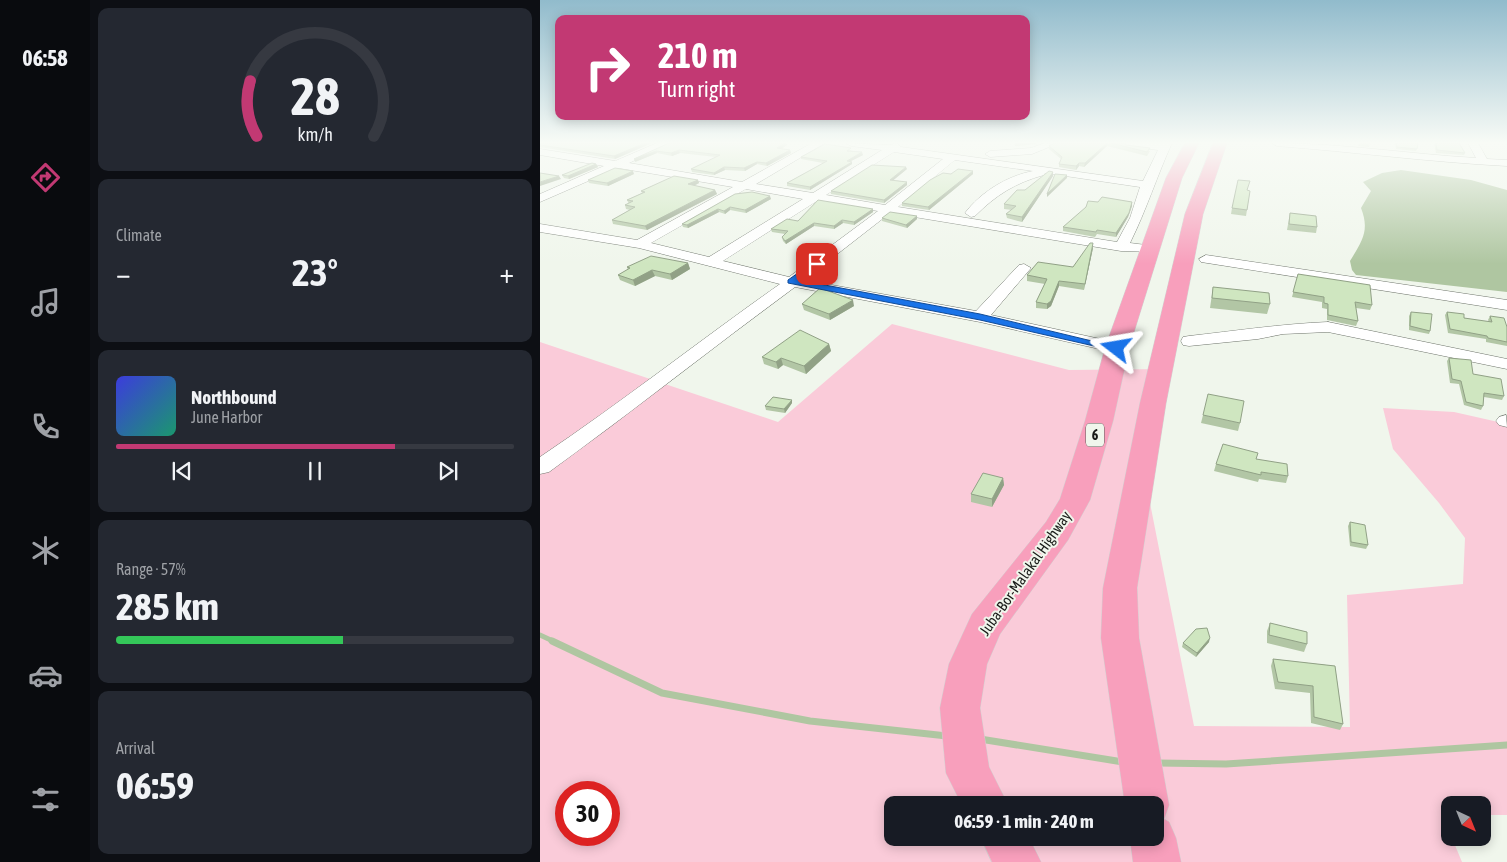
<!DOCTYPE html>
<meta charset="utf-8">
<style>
:root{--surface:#171b24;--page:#242831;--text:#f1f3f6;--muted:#9ea1a6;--line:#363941;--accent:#c23973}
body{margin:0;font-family:"Asap Condensed",sans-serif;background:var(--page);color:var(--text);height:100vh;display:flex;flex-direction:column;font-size:19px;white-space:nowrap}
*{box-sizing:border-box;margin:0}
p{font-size:16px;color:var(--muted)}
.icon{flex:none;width:28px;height:28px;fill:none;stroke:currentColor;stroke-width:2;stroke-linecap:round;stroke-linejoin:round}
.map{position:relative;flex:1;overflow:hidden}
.details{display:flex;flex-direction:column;gap:8px;padding:8px;background:#0d0f14;width:450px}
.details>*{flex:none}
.banner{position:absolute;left:15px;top:15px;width:475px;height:105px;border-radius:10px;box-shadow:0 2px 12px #0003;background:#c23973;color:#fff;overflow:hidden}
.needle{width:32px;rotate:137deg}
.tools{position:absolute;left:901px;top:796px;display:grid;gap:10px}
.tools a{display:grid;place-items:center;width:50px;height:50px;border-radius:10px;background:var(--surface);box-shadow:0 2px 12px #0003;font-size:25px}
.speed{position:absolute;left:15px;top:781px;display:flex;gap:10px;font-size:25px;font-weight:700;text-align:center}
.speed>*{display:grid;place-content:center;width:65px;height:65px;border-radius:50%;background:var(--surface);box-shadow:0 2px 12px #0003;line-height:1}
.speed .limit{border:8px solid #d22;background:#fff;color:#111}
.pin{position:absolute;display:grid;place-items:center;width:42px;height:42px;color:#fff;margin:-21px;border-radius:10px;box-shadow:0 2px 8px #0006}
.me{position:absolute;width:55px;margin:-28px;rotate:284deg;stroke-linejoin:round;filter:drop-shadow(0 0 4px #0008)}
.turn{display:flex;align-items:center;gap:18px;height:105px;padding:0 20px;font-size:22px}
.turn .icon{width:65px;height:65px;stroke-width:2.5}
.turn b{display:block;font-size:35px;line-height:42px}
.big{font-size:38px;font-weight:700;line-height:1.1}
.details .widget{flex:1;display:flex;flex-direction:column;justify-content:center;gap:8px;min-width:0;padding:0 18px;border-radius:10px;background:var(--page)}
.details .dial{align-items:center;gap:0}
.dial svg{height:130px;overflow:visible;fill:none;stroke:var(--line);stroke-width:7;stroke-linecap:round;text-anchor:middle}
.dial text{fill:var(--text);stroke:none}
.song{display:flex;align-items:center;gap:15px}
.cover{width:60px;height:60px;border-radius:8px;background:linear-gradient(135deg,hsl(240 70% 55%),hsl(160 70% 35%))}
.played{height:5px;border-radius:2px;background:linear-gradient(90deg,var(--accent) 70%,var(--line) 70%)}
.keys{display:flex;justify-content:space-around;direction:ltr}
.heat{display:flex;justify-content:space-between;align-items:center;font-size:28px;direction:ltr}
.charge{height:8px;border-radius:4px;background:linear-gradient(90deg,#34c759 57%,var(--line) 0)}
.trip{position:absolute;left:344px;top:796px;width:280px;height:50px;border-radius:10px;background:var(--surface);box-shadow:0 2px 12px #0003;font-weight:700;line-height:50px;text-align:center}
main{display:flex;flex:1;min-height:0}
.menu{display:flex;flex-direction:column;width:90px;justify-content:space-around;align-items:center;background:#090b0e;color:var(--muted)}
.menu .icon{width:35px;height:35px}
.menu .active{color:var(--accent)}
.menu b{font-size:22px;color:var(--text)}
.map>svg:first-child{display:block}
.green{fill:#facbd9;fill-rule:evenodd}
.water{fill:#afc6a1}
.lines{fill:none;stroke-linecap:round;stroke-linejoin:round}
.stream-far1{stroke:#afc6a1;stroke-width:5}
.stream{stroke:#afc6a1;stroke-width:7}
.minor-casing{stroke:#6e746b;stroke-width:1}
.highway-casing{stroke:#d1d1d1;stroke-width:1}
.minor{fill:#fff;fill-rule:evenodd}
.highway{fill:#f89fbc;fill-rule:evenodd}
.wall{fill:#b2c6a5}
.shaded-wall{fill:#91a186}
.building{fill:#cfe6c0;stroke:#91a186}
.route{fill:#1a73e8;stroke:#114b97}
.labels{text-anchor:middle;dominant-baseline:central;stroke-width:4;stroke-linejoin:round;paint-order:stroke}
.shield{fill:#f0f6ec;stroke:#595c57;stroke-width:1}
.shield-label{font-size:14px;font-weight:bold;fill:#181a17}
.street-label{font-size:15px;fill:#181a17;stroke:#f0f6ec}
</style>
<main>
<nav class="menu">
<b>06:58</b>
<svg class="icon active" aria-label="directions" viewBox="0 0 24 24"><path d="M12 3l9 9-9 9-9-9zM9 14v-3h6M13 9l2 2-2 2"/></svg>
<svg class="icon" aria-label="music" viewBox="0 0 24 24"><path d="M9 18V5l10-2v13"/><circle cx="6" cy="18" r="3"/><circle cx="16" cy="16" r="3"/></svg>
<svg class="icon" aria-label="phone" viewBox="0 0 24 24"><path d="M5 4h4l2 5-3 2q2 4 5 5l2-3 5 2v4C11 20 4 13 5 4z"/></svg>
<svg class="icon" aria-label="climate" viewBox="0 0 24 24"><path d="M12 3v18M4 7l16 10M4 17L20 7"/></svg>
<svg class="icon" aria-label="car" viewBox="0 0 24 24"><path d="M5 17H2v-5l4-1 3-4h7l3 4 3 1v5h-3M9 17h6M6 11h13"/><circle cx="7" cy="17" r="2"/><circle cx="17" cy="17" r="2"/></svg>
<svg class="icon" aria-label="filters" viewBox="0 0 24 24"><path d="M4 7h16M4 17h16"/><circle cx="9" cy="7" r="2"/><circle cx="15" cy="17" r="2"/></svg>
</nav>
<section class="details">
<div class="widget dial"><svg viewBox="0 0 100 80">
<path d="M14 69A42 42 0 1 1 86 69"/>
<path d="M14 69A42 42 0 0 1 10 35" stroke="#c23973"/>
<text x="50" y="56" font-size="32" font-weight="700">28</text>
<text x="50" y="72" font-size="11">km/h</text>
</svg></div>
<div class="widget"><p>Climate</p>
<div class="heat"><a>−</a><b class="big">23°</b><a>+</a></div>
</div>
<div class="widget">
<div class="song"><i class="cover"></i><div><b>Northbound</b><p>June Harbor</p></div></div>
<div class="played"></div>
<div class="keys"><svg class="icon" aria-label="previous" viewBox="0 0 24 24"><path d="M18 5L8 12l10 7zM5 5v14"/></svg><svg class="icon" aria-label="pause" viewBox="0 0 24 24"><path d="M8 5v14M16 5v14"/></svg><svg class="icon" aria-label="next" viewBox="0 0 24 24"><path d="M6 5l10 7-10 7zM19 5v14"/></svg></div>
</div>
<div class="widget"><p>Range · 57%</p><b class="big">285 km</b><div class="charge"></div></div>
<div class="widget"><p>Arrival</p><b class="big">06:59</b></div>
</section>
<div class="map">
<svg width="967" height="862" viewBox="0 0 967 862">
<rect width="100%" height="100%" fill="#f0f6ec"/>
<path class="green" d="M352,324l177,46 99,-1 -18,134 44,223 156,1 -3,-132 116,-11 2,-46 -26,-35 -46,-54 -10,-41 71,4 53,12v391h-24l-1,-10h-32v9h-6l6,24h2l10,24h-922v-520l238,80zM26,792h43v43h-43zM352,805h263v33h-263z"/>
<path class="water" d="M861,170l70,10 36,10v102l-151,-17 -4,-5 -2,-9c12,-20 20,-30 11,-53l10,-17 -8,-9 19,-9z"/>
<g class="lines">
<path class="stream-far1" d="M0,635l15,7"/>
<path class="stream" d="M12,641l110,52 148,28 137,15
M440,739l143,23
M618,763l68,1 281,-19"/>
<g class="minor-casing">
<path id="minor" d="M117,143h14l-42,20 113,19 70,-39h13l-69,41 57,9 69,-43 -31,-4 -5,-3 44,2 7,-2 4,4 242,34 15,-31 -32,-4 -5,-3h51c-15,33 -26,68 -42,100l24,3 2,3 -2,3 -33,-1 -231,-38 -86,67 172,31 43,-46 5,-1 7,4 -40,47 132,29 3,4 -3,4 -6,1 -137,-31 -185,-35c-83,61 -163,125 -246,185l-9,2v-17c82,-55 159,-116 240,-173l-141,-36 -99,-16v-8l97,16 96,-53 -115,-19 -78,34v-8l64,-28 -64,-11v-6l75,12zM354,152l49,7 -58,46 -59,-10zM415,160l78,11c-26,5 -52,21 -68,42l6,4 4,-1c21,-21 40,-33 69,-41l1,-2 95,14 -10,31 -13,24 -219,-35zM206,189l57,10 -94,58 -58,-14zM277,201l61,10 -89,66 -66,-16z
M505,143l9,2 -22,9 -42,3 -5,-3 5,-3 41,-3z
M732,143c69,0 136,11 204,15l-8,-15h10l9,16 20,1v6c-77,-4 -153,-14 -230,-20z
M666,255l301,45v10l-306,-48 -2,-3z
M788,322l179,37v10l-179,-37 -45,2 -25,5 -69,7 -6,-1 -2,-4 2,-4 6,-1c46,-5 92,-12 139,-14z
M966,415l1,12 -8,-2 -3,-4 3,-4z"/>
</g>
<g class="highway-casing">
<path id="highway" d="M645,143h14l-17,35 -53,170 -16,73 -23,79 -22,40 -68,94 -13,30 -7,44 9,59 19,38h-46l-16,-32 -6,-65 9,-44 23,-50 74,-92 14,-23 25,-78 20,-73 61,-170z
M673,143h14l-24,71 -37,189 -29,185 2,50 30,167 -5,14 5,3 7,16 5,24h-48l-3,-24h25v-33h-30l-24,-167 2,-50 37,-185 45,-189z
M441,838h48l12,24h-49z"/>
</g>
<use href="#minor" class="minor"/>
<use href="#highway" class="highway"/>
</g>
<path class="wall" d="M0,143h112l-37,16 -75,-12z
M129,143l118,2 -6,4 9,1 1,3 -24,13 -10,-2 -12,7 -20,-1 -11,5 -22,-3 -1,-3 25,-12 -36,-4 -8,3 -15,-3 -22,9z
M514,143h71l1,2 24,6 -3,5 -40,-10 -23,21 -5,-1 -3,4 -17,-3v-3l2,-5 -12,-10v-3z
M819,143h11l-1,4 -11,-1z
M855,143h23l-2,8 -20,-2z
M894,143h25l6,10 -1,2 -28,-2z
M312,150l-1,1 12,4 -12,6 1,3 -42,26 -23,-4v-3l36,-20 -22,-4v-2z
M56,164l2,3 -29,12 -5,-1 -2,-3z
M367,169l-14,11 14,2v3l-23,18 -53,-9v-3z
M433,171v3l-44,36 -27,-4v-3l49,-29z
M94,174l-26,12 -19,-3 -1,-3z
M513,176l-31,46 -15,-4 -1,-4 6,-4 -8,-1v-5z
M158,180l1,3 -5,3 21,4 2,4 -70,36 -34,-6 -1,-4 18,-10 -4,-1 -1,-4 4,-1 -2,-4 15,-7 -1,-2z
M708,191h2l-4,25 -15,-2 1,-6z
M195,194l36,5 -25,14 -16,-3 -5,4 -6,-2 -31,16 -5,-1 -1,-3z
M558,202h34v4l-4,11 -12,20 -19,-3 -2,3 -32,-6v-4z
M333,209v3l-19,13 -11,-2 -9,6 -20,-3 -28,18 -3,-3 -1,-4 3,-3 -13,-2 -1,-3 27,-8z
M750,213l27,14 -1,6 -29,-3z
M377,216v3l-10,9 -25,-7v-3z
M553,248l-9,42 -25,-4 -8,20 -4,3 -11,-1v-6l9,-18 -18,-3v-6l46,-8z
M148,263l2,6 -18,11 -17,-4 -20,10 -15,-6 -2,-5 10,-5 -1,-3z
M758,274l74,31 -2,5 -14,-2 2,13 -2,5 -29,-6v-11l-5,-1v-6l-30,-5z
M673,287l57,17 -3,10 -57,-6z
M262,304l52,2 -24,14 -26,-10z
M871,312l19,19 -1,3 -20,-4v-14z
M907,312l17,6 25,4 -1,-2 2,-4 17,11v19l-21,-4v-3l-38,-6 -3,-18z
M289,344l2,7 -25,23 -23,-9 -5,4 -14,-5 -2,-7z
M909,358l55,38 -2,4 -18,-3 -1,9 -2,4 -17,-5 -5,-21 -9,-1 -3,-22z
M252,403l-7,10 -19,-3 -1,-4z
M663,415l37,8 -2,8 -37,-8z
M716,459l32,17 -2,7 -27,-4 -1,3 -44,-11 2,-7z
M463,478l1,7 -12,22 -21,-5v-8z
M810,522l18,23 -2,4 -16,-3 -2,-20z
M730,623l37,21 -3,8 -37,-9v-12z
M669,642l-13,15 -14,-10 1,-4z
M733,659l62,7 8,58 -3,6 -29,-7 -1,-30 -35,-4 -4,-23z"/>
<path class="shaded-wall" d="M105,143h7l-37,16 -1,-3z
M245,143h1l1,2 -9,6 -1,-3z
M475,143h21v1l-21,2z
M567,143h1l-1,3 -23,21 1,-4z
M139,150l1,3 -8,3 -1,-3z
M250,150l1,3 -24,13 -1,-3z
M116,151l1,2 -22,9 -1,-3z
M322,152l1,3 -16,8v-2z
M217,162v2l-12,7 -1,-3z
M312,162v2l-42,26v-3z
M539,163v3l-3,4v-4z
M56,164l2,3 -29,12 -1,-3z
M184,167l1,3 -11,5v-2z
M366,167l1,2 -17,14v-3z
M93,171l1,3 -26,12 -1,-3z
M433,171v3l-44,36 -1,-3z
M513,172v4l-31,46v-5z
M527,175v3l-20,19v-3z
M19,176l2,3 -21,7v-4z
M158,180l1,3 -10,5 -1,-4z
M367,182v3l-23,18v-3z
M175,190l2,4 -70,36 -2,-4z
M230,196l1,3 -25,14 -1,-3z
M592,202v4l-4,11 -12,20v-4z
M190,207v3l-5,4 -1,-3z
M178,209l1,3 -31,16 -1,-3z
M333,209v3l-19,13v-3z
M377,216v3l-10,9 -1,-3z
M302,220l1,3 -9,6v-3z
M274,223v3l-28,18 -1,-3z
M553,243v5l-9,42 1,-6z
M148,263l2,6 -18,11 -2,-6z
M112,270l3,6 -20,10 -2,-6z
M519,281v5l-8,20 -4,3v-5z
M313,300l1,6 -24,14 -1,-6z
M289,344l2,7 -25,23 -2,-8z
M241,358l2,7 -5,4 -2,-7z
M252,400v3l-7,10 -1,-4z
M463,478l1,7 -12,22v-8z
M670,638l-1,4 -13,15 1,-4z"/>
<path class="building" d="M0,143h105l-31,13 -74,-11z
M129,143h116l-8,5 13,2 -24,13 -9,-1 -13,6 -20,-1 -10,6 -23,-4 29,-14 -41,-5 -8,3 -15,-2 -22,8z
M514,143h53l-22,20h-6l-3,3 -17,-2 3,-7 -13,-11z
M571,143h14l1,2 24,3 -3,4z
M856,143h22l-1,6 -20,-2z
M896,143h23l6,10 -28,-3z
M285,144l26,4 -4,3 15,1 -15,9 5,1 -42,25 -23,-4 40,-22 -26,-4z
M52,163l4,1 -28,12 -6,-1z
M332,165l34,2 -16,13 17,2 -23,18 -53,-9z
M75,168l18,3 -26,12 -19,-3z
M418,169l15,2 -45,36 -26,-4 28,-23 13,-7 8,1z
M509,171l4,1 -31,45 -16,-3 10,-8 -12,-2 13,-14h8z
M0,173l19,3 -19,6z
M515,174l12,1 -20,19z
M134,176l24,4 -10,4 27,6 -70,36 -33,-6 23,-13 -10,-2 8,-4 -6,-1 18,-8 -4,-1z
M698,180l12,1 -3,9 3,1 -3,19 -15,-2z
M212,192l18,4 -25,14 -15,-3 -6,4 -6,-2 -31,16 -5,-1 53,-30z
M562,197l30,5 -3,11 -13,20 -19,-3 -1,2 -33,-5 23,-20 2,-6 10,1z
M278,200l55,9 -19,13 -12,-2 -8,6 -20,-3 -29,18 -3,-4 6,-6 -17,-2 16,-10 11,2z
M350,212l27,4 -11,9 -24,-7z
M750,213l26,3 1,11 -28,-3z
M550,243h3l-8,41 -26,-3 -8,20 -4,3 -11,-2 11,-23 -20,-4 11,-13 35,5z
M111,256l37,7 -18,11 -18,-4 -19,10 -15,-5 12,-7 -3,-1z
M758,274l72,11 2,20 -17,-3 3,19 -30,-6v-11l-4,-1v-6l-31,-5z
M673,287l56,6 1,11 -58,-6z
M280,288l33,12 -24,14 -27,-10z
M871,312l21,2 -2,17 -20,-5z
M907,312l17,2v4l28,4 -2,-6 14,2 3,9v15l-19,-4 -1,-2 -37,-7z
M260,330l29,14 -25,22 -23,-8 -5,4 -14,-5z
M909,358l22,2 2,14 28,5 3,17 -20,-3 -1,13 -17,-4 -5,-21 -9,-2z
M668,394l36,7 -4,22 -37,-8z
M233,397l19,3 -8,9 -19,-3z
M683,444l35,9 -2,6 31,5 1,12 -27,-4v3l-45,-11z
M443,473l20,5 -11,21 -21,-5z
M810,522l15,3 3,20 -17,-3z
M730,623l37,9v12l-38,-9z
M667,628l3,10 -13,15 -14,-10 13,-14z
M733,659l62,7 8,58 -29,-7 -1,-31 -35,-4z"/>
<linearGradient id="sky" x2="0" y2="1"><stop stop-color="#91bbcc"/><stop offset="0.54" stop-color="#f8fbf6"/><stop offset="1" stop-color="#f8fbf6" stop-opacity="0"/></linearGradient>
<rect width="967" height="264" fill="url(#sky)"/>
<path class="route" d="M274,262l7,2 -23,16 182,34 141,34 -5,3 -136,-31 -192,-37v-3z"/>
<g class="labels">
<rect class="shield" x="546" y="423.5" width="18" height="23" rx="4"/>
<g class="shield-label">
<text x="555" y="435">6</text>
</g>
<g class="street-label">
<text transform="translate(485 573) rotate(-55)">Juba-Bor-Malakal Highway</text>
</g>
</g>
</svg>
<div class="tools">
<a><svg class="needle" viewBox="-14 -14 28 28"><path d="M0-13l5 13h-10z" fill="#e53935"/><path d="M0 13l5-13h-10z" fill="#9ea1a6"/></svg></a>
</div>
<div class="speed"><div class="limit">30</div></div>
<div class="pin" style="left:277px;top:264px;background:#d93025"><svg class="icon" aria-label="arrive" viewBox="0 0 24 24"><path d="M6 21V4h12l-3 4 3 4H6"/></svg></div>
<svg class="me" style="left:576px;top:348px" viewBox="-20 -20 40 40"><path d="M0-17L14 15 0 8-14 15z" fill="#1a73e8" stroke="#fff" stroke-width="4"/></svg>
<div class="trip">06:59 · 1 min · 240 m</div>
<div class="banner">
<div class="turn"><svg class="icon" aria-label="right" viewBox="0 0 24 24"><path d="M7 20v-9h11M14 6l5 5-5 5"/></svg><div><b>210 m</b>Turn right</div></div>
</div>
</div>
</main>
